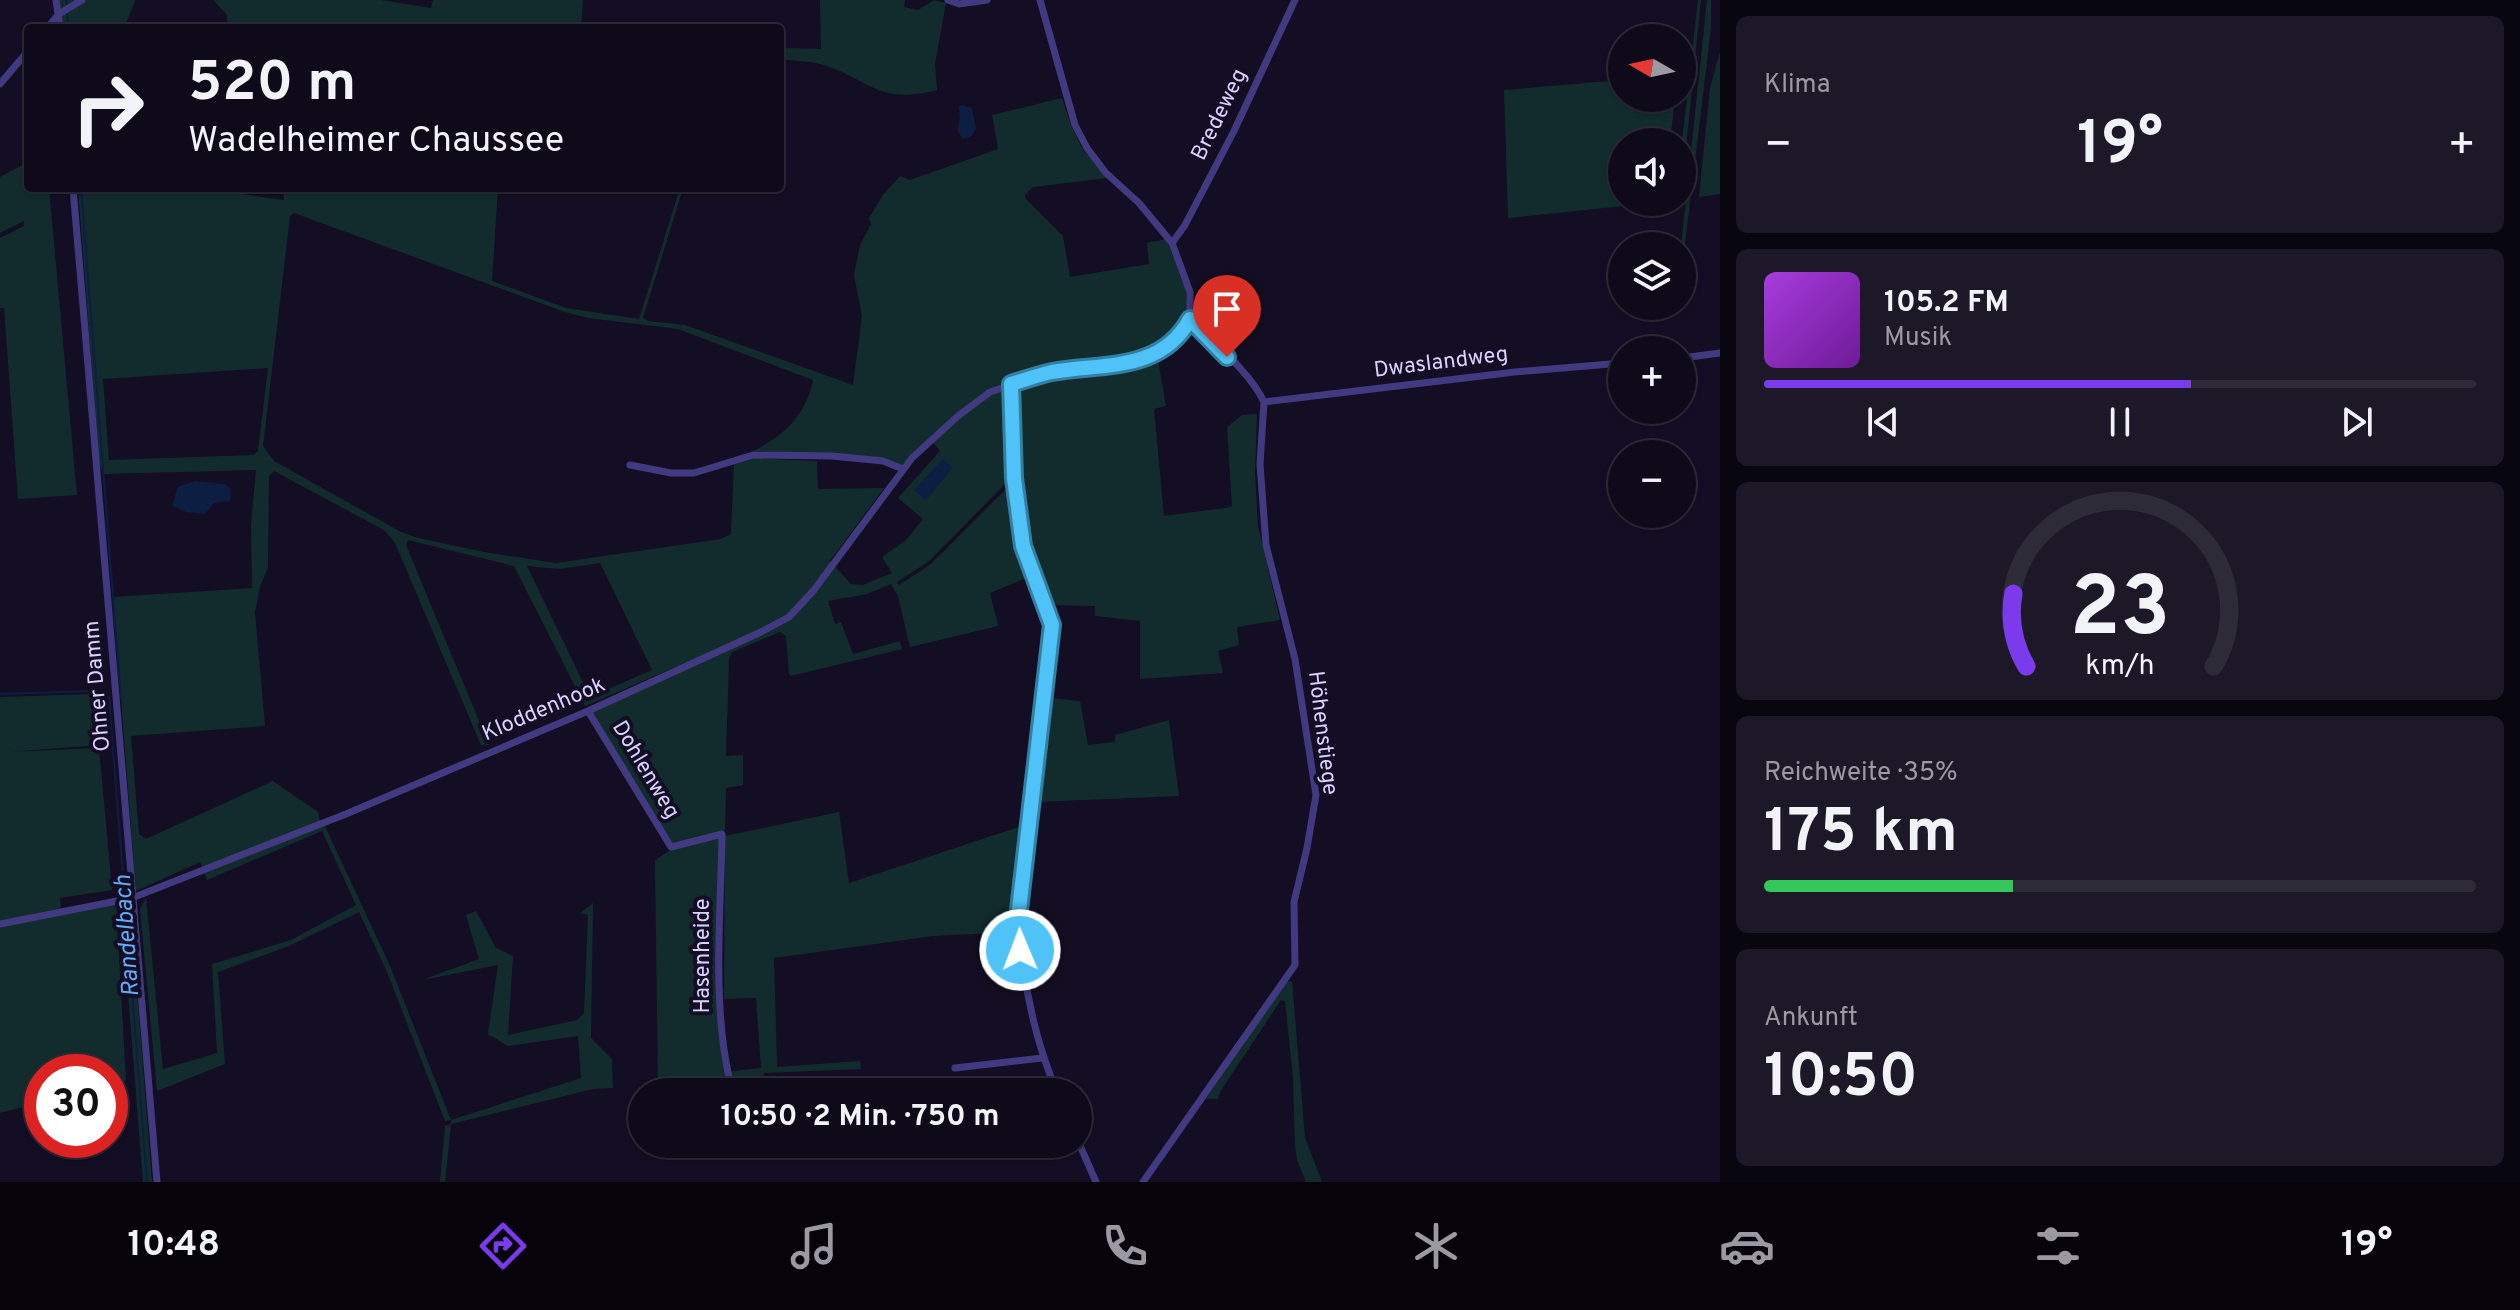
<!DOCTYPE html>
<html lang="de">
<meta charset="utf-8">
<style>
:root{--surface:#0e0a1a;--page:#1c1827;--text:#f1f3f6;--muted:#9b9aa2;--line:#2e2b39;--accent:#7c3aed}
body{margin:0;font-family:Overpass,sans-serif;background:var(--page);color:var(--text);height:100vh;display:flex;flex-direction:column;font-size:30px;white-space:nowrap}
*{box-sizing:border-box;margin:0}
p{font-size:26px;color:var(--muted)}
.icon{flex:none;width:44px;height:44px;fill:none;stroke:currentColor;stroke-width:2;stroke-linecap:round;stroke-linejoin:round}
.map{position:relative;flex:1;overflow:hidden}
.details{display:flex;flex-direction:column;gap:16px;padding:16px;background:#08060e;width:800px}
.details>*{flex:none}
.guide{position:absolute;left:24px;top:24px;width:760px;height:168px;border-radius:8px;box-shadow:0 2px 6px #0004,0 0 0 2px var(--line);background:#0e0a1a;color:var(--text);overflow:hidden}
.needle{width:52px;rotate:279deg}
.fabs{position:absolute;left:1608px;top:24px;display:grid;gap:16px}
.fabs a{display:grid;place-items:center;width:88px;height:88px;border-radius:50%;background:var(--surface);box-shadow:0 2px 6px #0004,0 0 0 2px var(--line);font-size:40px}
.speed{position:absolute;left:24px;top:1054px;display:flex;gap:16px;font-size:40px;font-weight:700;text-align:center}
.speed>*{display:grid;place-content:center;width:104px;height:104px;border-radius:50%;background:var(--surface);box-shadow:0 2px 6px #0004,0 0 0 2px var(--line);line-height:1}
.speed .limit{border:12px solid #d22;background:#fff;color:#111}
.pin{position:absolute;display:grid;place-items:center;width:68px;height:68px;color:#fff;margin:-82px -34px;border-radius:50% 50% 50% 0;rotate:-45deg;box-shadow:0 0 8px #0007}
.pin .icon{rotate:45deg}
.me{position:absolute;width:88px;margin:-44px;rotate:359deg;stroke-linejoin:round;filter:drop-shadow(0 0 6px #0008)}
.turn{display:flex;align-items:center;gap:28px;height:168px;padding:0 32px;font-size:36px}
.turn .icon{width:104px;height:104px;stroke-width:2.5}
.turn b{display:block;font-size:56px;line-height:68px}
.big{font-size:60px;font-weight:700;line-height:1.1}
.details .card{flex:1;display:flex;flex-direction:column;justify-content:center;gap:12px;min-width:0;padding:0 28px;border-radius:12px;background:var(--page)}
.details .dial{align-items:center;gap:0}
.dial svg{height:208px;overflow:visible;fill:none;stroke:var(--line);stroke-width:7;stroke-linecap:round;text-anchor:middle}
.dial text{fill:var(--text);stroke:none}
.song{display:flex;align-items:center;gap:24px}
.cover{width:96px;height:96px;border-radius:12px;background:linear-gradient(135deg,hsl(280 70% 55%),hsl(280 70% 35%))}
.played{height:8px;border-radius:4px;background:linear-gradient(90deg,var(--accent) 60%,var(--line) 60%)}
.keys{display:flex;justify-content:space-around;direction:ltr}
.heat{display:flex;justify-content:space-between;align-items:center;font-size:44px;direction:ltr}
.charge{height:12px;border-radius:6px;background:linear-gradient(90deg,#34c759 35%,var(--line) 0)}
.trip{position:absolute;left:628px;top:1078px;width:464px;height:80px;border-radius:40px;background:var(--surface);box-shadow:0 2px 6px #0004,0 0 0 2px var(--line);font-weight:700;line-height:80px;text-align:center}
.dock{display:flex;height:128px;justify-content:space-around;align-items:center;background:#06040a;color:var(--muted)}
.dock .icon{width:56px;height:56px}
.dock .selected{color:var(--accent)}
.dock b{font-size:36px;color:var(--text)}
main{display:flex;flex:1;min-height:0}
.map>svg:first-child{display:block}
.green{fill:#122c2d;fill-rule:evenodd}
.water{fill:#0d1e43}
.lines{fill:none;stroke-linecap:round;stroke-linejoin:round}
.stream{stroke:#0d1e43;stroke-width:2}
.minor{stroke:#413a81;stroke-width:7}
.route-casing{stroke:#337fa1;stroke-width:20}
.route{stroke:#4fc3f7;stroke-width:14}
.labels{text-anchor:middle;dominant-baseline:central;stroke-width:8;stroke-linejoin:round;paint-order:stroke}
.street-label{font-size:22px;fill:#d9d1fe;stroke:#130e23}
.water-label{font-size:24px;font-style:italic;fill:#62acfb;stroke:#130e23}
</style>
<main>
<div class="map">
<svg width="1720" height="1182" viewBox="0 0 1720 1182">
<rect width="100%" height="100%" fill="#130e23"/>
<path class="green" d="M58,0h76l1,1 -11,27h-63z
M213,0h168l50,8 2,-8h150l-2,28h-354v-13z
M820,0h85l-1,7 14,3 16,-10 12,3 -11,61 2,26c-60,15 -64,-9 -113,-25 -14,-4 -30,-4 -44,-6v-11l41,1z
M1698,0h3l-19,187v-45z
M1707,0h4v29l-29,239 -1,-22z
M1720,52v142l-21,3 11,-109z
M1622,80v18h53l-5,44h-48v60h41l-155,16 -4,-128z
M1062,98l10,30 11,22 25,28 -75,9 -8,8v3l38,38 7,41 79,-13 -2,-21 19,-4 20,51 2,28 -14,21 -23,14 -26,8 -75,9 -62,20 -87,76 -48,-11 -100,-4c31,-15 53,-36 60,-71l-135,-51 -90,-11 -23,-6 -271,-99 -4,3 -27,230 11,15 127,71 17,6 66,14 72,11 165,-24 10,-5 3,-72 19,-4 64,3 1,28 66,-1 -54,73 21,23 12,1 29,-12 -10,-16 24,-17 17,-21 -25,-21 42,-47 -7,-8 27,-26 31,-23 61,-20 105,-19 9,51 -12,3 10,107 68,-9 -5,-80 15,-12 15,-1 -2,59 3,53 22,94 -43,7 2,18 -21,6 5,22 -83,6v-58l-45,-5v-10l-44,-1 -25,-58 -14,-70 -84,85 -31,20 2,3 32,-21 81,-81 9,64 8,30 -39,16 8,33 -88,21 -12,-51 -7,-12 -24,10 -39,7 7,23 6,-2 12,32 47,-13 2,8 -111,27 -2,-2 -3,-38 -6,-4 -48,20 -3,7 -3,97 17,-1v30l-17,3 -1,42 -54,13 -80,-131 126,-63 -132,57 -71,-140 -106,-26 -2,5 83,200h-8l-86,-202 -11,-13 -110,-59 -5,5 -1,91 -8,20 -5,25 10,114 -134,10 8,98 7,5 127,-58 45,31 3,13 3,-1 66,142 61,154 130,-42 -3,-42 -70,10 -20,-12 10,-69 -76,15 57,-21 -13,-44 10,-4 20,37 17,8 -5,79 69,-15 7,-7 4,-98 -8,-2 13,-10 -2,135 21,21 1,29 -20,1 -142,35 -6,58h-5l5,-56 6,-2v-4l-6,1 -58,-149 -28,-60 -70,34 -71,26 7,92 -68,27 -17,-182 6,-11 17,171 54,-16 -5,-89 79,-24 65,-35 -34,-74 -115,49 -7,-18 -64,29 -23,-294 139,-9 -1,-64 5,-54 -153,4 -4,-12 -21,-274h121l85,12 -1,-12h215l-6,93 74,27 73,11 41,-131h3l-40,130 5,3 37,4 168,60 9,-69 -8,-41 6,-30 11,-21 -2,-6 14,-23 17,-19 10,4 88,-31 -6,-34zM268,368l-10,83 -4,4 -145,5 -6,-81zM600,563l52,107 -62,27 -63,-131 32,3z
M28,162v26h21l28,307 -59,4 -14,-191h-4v-70l24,-12v-5l-24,12v-56z
M96,694l5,51 -94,7 92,-4 13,142 -52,8 1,10 -61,14v-225z
M1051,698l29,3 8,44 27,-3v-7l54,-15 10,76 -143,6z
M839,812l10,71 176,-58 -9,107 -83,4 -159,22 3,109 83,-6 1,8 -97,4v10l-106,4 -3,-227 17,-11 47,-11 1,196 5,38 36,-4 -5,-70 -32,1 1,-163z
M121,903l9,1 22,278h-9z
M116,904l10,176 -16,5v-13h-68v30l-42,11v-187z
M1292,981l13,157 17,44h-16l-9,-22 -2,-15 -2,-68 -8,-76 -4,-1 -61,92 -2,7h-12l80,-117z"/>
<path class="water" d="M962,105l10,3 4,20 -4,8 -9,3 -6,-9 3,-11 -1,-12z
M943,459l9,8 -1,3 -25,30 -12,-10z
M195,481l30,3 6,5 -1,12 -16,2 -9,11 -19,-2 -14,-6 6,-19z"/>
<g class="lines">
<path class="stream" d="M66,0l1,7
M67,13l1,15
M81,188l40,509
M104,693l5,4 38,485
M0,694l94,-3"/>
<path class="minor" d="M56,0l4,28
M948,0l11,4 28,-4
M47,28l12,-14 23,-14
M0,84l28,-33
M73,188l84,994
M1172,243l13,-18 49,-94 61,-131
M1682,358l38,-5
M1011,384l3,94 9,68 29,79 -33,285c2,61 14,126 38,182
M1264,402l251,-30 107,-9
M630,465l41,8h23l59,-18 79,1 51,5 20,8
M588,711l83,136 51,-13c-1,77 -10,168 7,243
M0,924l132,-26 214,-84 242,-103 173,-79 28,-15 25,-27 98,-132 46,-42 32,-24 61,-20 73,-8 28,-9 23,-14 15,-22v-27l-18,-49 -33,-40 -33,-30 -19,-25 -12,-23 -35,-125
M955,1068l87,-10
M1078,1141l18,41
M1143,1182l152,-217 -1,-63 13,-54 9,-53 -21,-136 -29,-114 -6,-81 4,-62c-13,-29 -51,-60 -74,-83"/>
</g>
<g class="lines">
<g class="route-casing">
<path id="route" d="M1020,950l-1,-40 33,-285 -29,-79 -9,-68 -3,-94c13,-4 27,-9 41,-12 52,-9 109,0 138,-53l37,38"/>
</g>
<use href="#route" class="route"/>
</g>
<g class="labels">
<g class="street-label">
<text transform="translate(1220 115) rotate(-64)">Bredeweg</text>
<text transform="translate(1441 363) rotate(-7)">Dwaslandweg</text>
<text transform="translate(98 686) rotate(-95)">Ohner Damm</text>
<text transform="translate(544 710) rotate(-23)">Kloddenhook</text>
<text transform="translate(1322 733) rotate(83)">Höhenstiege</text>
<text transform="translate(645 770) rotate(59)">Dohlenweg</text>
<text transform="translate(703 956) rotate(-90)">Hasenheide</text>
</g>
<g class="water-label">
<text transform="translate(128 936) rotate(-94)">Randelbach</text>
</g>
</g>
</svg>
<div class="fabs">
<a><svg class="needle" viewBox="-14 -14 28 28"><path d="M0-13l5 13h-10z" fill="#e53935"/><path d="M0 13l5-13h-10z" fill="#9b9aa2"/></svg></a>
<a><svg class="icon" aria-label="sound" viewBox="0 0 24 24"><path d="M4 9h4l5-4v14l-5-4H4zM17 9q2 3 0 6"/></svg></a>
<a><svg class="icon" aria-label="layers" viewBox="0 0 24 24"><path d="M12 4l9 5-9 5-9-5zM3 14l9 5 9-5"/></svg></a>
<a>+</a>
<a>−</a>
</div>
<div class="speed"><div class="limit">30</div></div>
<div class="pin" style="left:1227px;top:357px;background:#d93025"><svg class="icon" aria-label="arrive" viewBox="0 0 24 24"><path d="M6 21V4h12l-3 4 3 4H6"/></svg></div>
<svg class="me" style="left:1020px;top:950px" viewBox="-20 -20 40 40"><circle r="17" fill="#4fc3f7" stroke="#fff" stroke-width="3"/><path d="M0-11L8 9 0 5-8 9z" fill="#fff"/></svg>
<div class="trip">10:50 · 2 Min. · 750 m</div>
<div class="guide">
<div class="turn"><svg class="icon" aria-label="right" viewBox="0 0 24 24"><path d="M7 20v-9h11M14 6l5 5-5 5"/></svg><div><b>520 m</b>Wadelheimer Chaussee</div></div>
</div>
</div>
<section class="details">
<div class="card"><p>Klima</p>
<div class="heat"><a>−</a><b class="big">19°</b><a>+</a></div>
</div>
<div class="card">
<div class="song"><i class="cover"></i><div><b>105.2 FM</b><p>Musik</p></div></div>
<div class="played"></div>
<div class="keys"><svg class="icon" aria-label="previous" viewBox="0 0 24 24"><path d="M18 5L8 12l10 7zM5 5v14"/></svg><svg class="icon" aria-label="pause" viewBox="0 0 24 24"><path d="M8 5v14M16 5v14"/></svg><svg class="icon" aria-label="next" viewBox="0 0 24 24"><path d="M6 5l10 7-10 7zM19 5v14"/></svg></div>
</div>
<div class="card dial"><svg viewBox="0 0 100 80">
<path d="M14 69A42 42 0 1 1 86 69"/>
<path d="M14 69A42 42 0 0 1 9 41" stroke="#7c3aed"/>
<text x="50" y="56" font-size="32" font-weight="700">23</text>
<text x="50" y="72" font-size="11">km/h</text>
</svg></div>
<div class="card"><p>Reichweite · 35%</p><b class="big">175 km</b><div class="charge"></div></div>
<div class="card"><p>Ankunft</p><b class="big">10:50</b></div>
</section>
</main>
<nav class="dock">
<b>10:48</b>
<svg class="icon selected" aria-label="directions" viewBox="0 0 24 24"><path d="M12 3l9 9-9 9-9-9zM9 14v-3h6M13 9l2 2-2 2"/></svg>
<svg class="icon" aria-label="music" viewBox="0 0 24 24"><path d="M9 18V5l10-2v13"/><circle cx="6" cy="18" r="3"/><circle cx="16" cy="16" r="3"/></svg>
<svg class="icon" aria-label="phone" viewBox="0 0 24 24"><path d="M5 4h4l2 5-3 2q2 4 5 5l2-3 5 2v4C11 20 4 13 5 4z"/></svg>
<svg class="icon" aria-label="climate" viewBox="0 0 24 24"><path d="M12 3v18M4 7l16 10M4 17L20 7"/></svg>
<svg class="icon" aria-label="car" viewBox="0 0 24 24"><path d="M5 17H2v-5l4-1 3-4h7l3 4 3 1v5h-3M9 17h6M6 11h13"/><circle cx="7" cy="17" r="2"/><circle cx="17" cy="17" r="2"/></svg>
<svg class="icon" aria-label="filters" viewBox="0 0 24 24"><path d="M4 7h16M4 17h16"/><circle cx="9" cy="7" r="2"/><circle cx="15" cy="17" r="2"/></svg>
<b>19°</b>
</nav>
